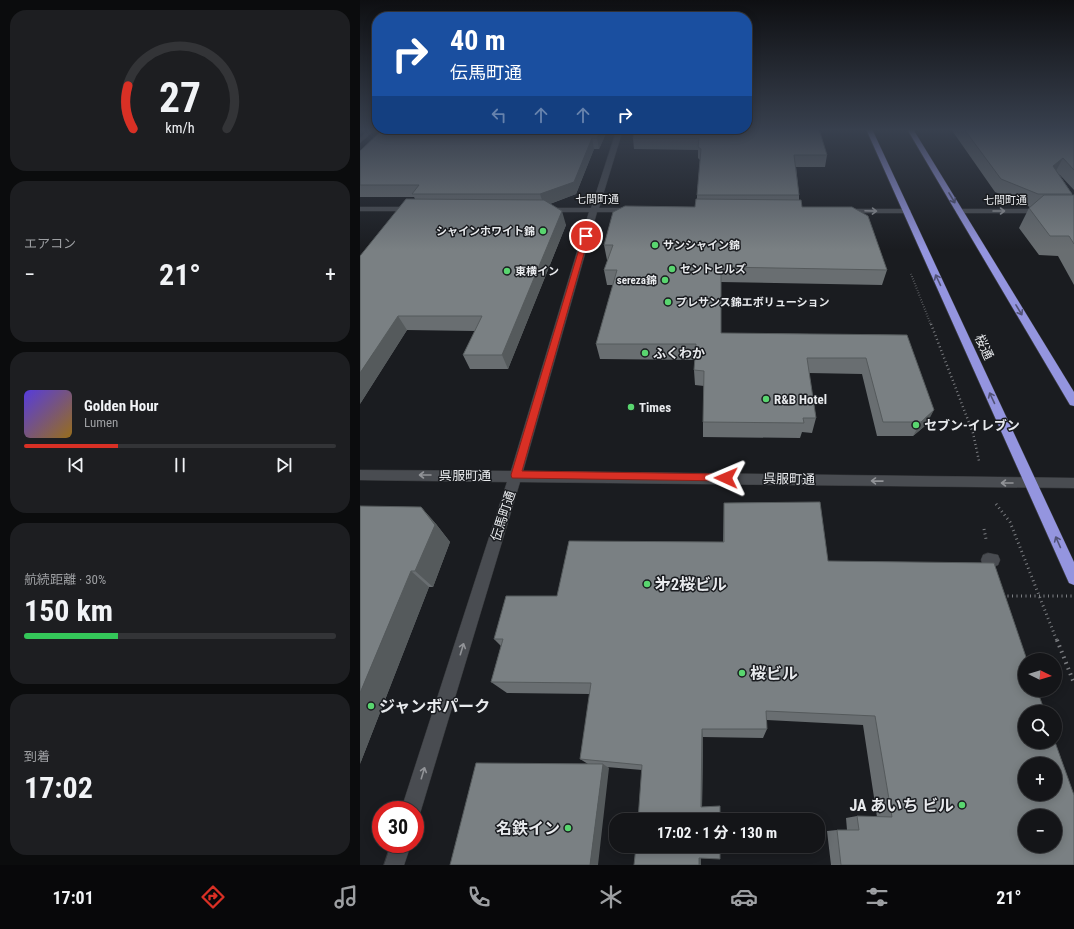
<!DOCTYPE html>
<html lang="ja">
<meta charset="utf-8">
<style>
:root{--surface:#141518;--page:#1d1e21;--text:#f1f3f6;--muted:#9d9fa2;--line:#333437;--accent:#d93025}
body{margin:0;font-family:"Roboto Condensed","Noto Sans JP",sans-serif;background:var(--page);color:var(--text);height:100vh;display:flex;flex-direction:column;font-size:15px;white-space:nowrap}
*{box-sizing:border-box;margin:0}
p{font-size:13px;color:var(--muted)}
.icon{flex:none;width:22px;height:22px;fill:none;stroke:currentColor;stroke-width:2;stroke-linecap:round;stroke-linejoin:round}
.map{position:relative;flex:1;overflow:hidden}
.sheet{display:flex;flex-direction:column;gap:10px;padding:10px;background:#0b0c0d;width:360px}
.sheet>*{flex:none}
.banner{position:absolute;left:12px;top:12px;width:380px;height:122px;border-radius:16px;box-shadow:0 2px 10px #0003,0 0 0 1px var(--line);background:#1a4fa0;color:#fff;overflow:hidden}
.needle{width:26px;rotate:95deg}
.controls{position:absolute;left:658px;top:653px;display:grid;gap:8px}
.controls a{display:grid;place-items:center;width:44px;height:44px;border-radius:50%;background:var(--surface);box-shadow:0 2px 10px #0003,0 0 0 1px var(--line);font-size:20px}
.speed{position:absolute;left:12px;top:801px;display:flex;gap:8px;font-size:20px;font-weight:700;text-align:center}
.speed>*{display:grid;place-content:center;width:52px;height:52px;border-radius:50%;background:var(--surface);box-shadow:0 2px 10px #0003,0 0 0 1px var(--line);line-height:1}
.speed .limit{border:6px solid #d22;background:#fff;color:#111}
.pin{position:absolute;display:grid;place-items:center;width:34px;height:34px;color:#fff;margin:-17px;border:2px solid #fff;border-radius:50%;box-shadow:0 1px 4px #0007}
.me{position:absolute;width:44px;margin:-22px;rotate:271deg;stroke-linejoin:round;filter:drop-shadow(0 0 3px #0008)}
.turn{display:flex;align-items:center;gap:14px;height:84px;padding:0 12px;font-size:18px}
.turn .icon{width:52px;height:52px;stroke-width:2.5}
.turn b{display:block;font-size:28px;line-height:34px}
.lanes{display:flex;align-items:center;height:38px;padding:0 12px;background:#0003;justify-content:center;gap:20px;direction:ltr}
.lanes .off{opacity:.35}
.big{font-size:30px;font-weight:700;line-height:1.1}
.sheet .widget{flex:1;display:flex;flex-direction:column;justify-content:center;gap:6px;min-width:0;padding:0 14px;border-radius:16px;background:var(--page)}
.sheet .dial{align-items:center;gap:0}
.dial svg{height:104px;overflow:visible;fill:none;stroke:var(--line);stroke-width:7;stroke-linecap:round;text-anchor:middle}
.dial text{fill:var(--text);stroke:none}
.song{display:flex;align-items:center;gap:12px}
.cover{width:48px;height:48px;border-radius:6px;background:linear-gradient(135deg,hsl(250 70% 55%),hsl(40 70% 35%))}
.played{height:4px;border-radius:2px;background:linear-gradient(90deg,var(--accent) 30%,var(--line) 30%)}
.keys{display:flex;justify-content:space-around;direction:ltr}
.heat{display:flex;justify-content:space-between;align-items:center;font-size:22px;direction:ltr}
.charge{height:6px;border-radius:3px;background:linear-gradient(90deg,#34c759 30%,var(--line) 0)}
.trip{position:absolute;left:249px;top:813px;width:216px;height:40px;border-radius:16px;background:var(--surface);box-shadow:0 2px 10px #0003,0 0 0 1px var(--line);font-weight:700;line-height:40px;text-align:center}
.tab-bar{display:flex;height:64px;justify-content:space-around;align-items:center;background:#08080a;color:var(--muted)}
.tab-bar .icon{width:28px;height:28px}
.tab-bar .on{color:var(--accent)}
.tab-bar b{font-size:18px;color:var(--text)}
main{display:flex;flex:1;min-height:0}
.map>svg:first-child{display:block}
.lines{fill:none;stroke-linecap:round;stroke-linejoin:round}
.street-casing{stroke:#37393c;stroke-width:1}
.highway-casing{stroke:#37393c;stroke-width:1}
.path-far3{stroke:#7b7d81;stroke-width:2;stroke-dasharray:0.5 2;stroke-linecap:butt}
.path-far2{stroke:#7b7d81;stroke-width:2.5;stroke-dasharray:1 3;stroke-linecap:butt}
.path-far1{stroke:#7b7d81;stroke-width:3;stroke-dasharray:1 3.5;stroke-linecap:butt}
.path{stroke:#7b7d81;stroke-width:4;stroke-dasharray:1.5 4.5;stroke-linecap:butt}
.street{fill:#494c51;fill-rule:evenodd}
.highway{fill:#9495df;fill-rule:evenodd}
.path-bridge{stroke:#7b7d81;stroke-width:3;stroke-dasharray:1 3.5;stroke-linecap:butt}
.wall{fill:#696e71}
.shaded-wall{fill:#555a5c}
.building{fill:#7a8083;stroke:#555a5c;fill-rule:evenodd}
.oneway{stroke:#515276}
.oneway2{stroke:#919397}
.route{fill:#d93025;stroke:#8d1f18}
.poi-dot{fill:#59d56f;stroke:#1a1c20;stroke-width:1.5}
.labels{text-anchor:middle;dominant-baseline:central;stroke-width:3;stroke-linejoin:round;paint-order:stroke}
.far-street-label{font-size:11px;fill:#e8eaed;stroke:#1a1c20}
.far-poi-label{font-size:11px;font-weight:bold;fill:#e8eaed;stroke:#1a1c20;text-anchor:start}
.street-label{font-size:13px;fill:#e8eaed;stroke:#1a1c20}
.poi-label{font-size:13px;font-weight:bold;fill:#e8eaed;stroke:#1a1c20;text-anchor:start}
.near-poi-label{font-size:16px;font-weight:bold;fill:#e8eaed;stroke:#1a1c20;text-anchor:start}
</style>
<main>
<section class="sheet">
<div class="widget dial"><svg viewBox="0 0 100 80">
<path d="M14 69A42 42 0 1 1 86 69"/>
<path d="M14 69A42 42 0 0 1 10 36" stroke="#d93025"/>
<text x="50" y="56" font-size="32" font-weight="700">27</text>
<text x="50" y="72" font-size="11">km/h</text>
</svg></div>
<div class="widget"><p>エアコン</p>
<div class="heat"><a>−</a><b class="big">21°</b><a>+</a></div>
</div>
<div class="widget">
<div class="song"><i class="cover"></i><div><b>Golden Hour</b><p>Lumen</p></div></div>
<div class="played"></div>
<div class="keys"><svg class="icon" aria-label="previous" viewBox="0 0 24 24"><path d="M18 5L8 12l10 7zM5 5v14"/></svg><svg class="icon" aria-label="pause" viewBox="0 0 24 24"><path d="M8 5v14M16 5v14"/></svg><svg class="icon" aria-label="next" viewBox="0 0 24 24"><path d="M6 5l10 7-10 7zM19 5v14"/></svg></div>
</div>
<div class="widget"><p>航続距離 · 30%</p><b class="big">150 km</b><div class="charge"></div></div>
<div class="widget"><p>到着</p><b class="big">17:02</b></div>
</section>
<div class="map">
<svg width="714" height="865" viewBox="0 0 714 865">
<rect width="100%" height="100%" fill="#1a1c20"/>
<g class="lines">
<g class="street-casing">
<path id="street" d="M10,129h6l-16,14v-5z
M257,129h6l-24,79h34l4,2 -4,2h-36l-74,259 551,7v10l-554,-6 -99,328 -3,7 -3,1v-8h-14l106,-328 -147,-2v-10l151,1 78,-259h-44l-4,-2 4,-2h46z
M0,207h53l4,2 -4,2h-53z
M480,209h67l4,2 -4,2h-64l-4,-2z
M597,209h117v4h-117z
M628,553l10,2 2,5 -2,5 -5,2 -10,-2 -2,-5 2,-5z
M31,844h20l-7,21h-20z"/>
</g>
<g class="highway-casing">
<path id="highway" d="M506,129h6l202,433v23l-5,-2z
M547,129h6l161,263v14l-4,-1z"/>
</g>
<path class="path-far3" d="M551,274l20,51"/>
<path class="path-far2" d="M571,324l42,109 6,28"/>
<path class="path-far1" d="M636,504l14,18 47,119
M624,529l2,10"/>
<path class="path" d="M697,640l17,43"/>
<use href="#street" class="street"/>
<use href="#highway" class="highway"/>
<path class="path-bridge" d="M643,596h71"/>
</g>
<path class="wall" d="M248,129l-9,20h-5l-18,45 -26,10 16,21 -58,144h-38l-7,-14 12,-24 -68,-1 -47,74 55,-205 -1,-2h-54v-46z
M275,129l192,26 -2,12h-29l3,28v5l3,7 85,63 -5,15 -161,-3v51l186,2 19,90 -13,11h-36l-15,-62 -53,-1 7,45 -4,15 -10,-1 -2,6 -97,-1v-15l1,-36 -9,-1 -1,-15 1,-10 -95,-1 -4,-15 17,-59h-6l-3,-15 4,-10h-1l-3,-15 91,-38 2,-8v-4l3,-35 -2,-2v-8l-64,-1 -1,-11z
M591,129h123v61l-15,-16 13,20v1h2v90l-16,-29 -19,-1 -20,-27 10,-20 1,-1 -35,-15z
M364,503l104,58 246,304h-243l-4,-34 10,-1h10l-1,-12 11,-2 20,1 -14,-92 -96,-5v9l-4,9 -60,-1 -1,70 18,13 -78,-50 -35,-3 2,1 -21,-4 -8,-5 10,-65 -83,-1 -16,-11 10,-36 -7,-7 63,-43 166,-54z
M61,507l15,17 14,18 -17,45h-4l-69,177z"/>
<path class="shaded-wall" d="M241,129h7l-9,20 -2,-11z
M232,138l2,11 -18,45 -32,12 -4,-12z
M703,158l-7,13 -3,-5z
M202,211l4,14 -58,144 -6,-14z
M38,316l9,14 -47,74v-31z
M574,410l-8,15 -13,11 8,-14z
M61,507l15,17 14,18 -17,45 -18,-16z
M51,571l18,16 -69,177v-71z
M342,729l1,8 -1,72 -1,-2z
M243,764l6,4 -11,97h-8z
M341,857v8h-2v-7z"/>
<path class="building" d="M23,129h218l-4,9h-5l-18,44 -34,12h-128l7,-9h-59v-34z
M275,129h184l8,26h-33l5,40h-102l4,-46 -3,-2 1,-9h-66z
M604,129h110v41l-11,-12 -10,8 19,28h-34l-37,-15z
M684,195h30v49l-5,-8h-19l-21,-28z
M46,199l138,1 18,11 -60,144h-39l19,-39h-84l-38,57v-117z
M336,199l105,1 1,7h50l16,9 19,54 -166,-3v66l186,2 27,75 -13,12h-38l-17,-64h-59l9,60h-13l1,5 -101,-1 1,-51 -10,-1 2,-26h-100l21,-74h-13l9,-25h-9l9,-33 12,-6 70,1z
M460,502l8,59 166,2 33,97h-2v30h12l8,22h-20v30h30l19,53v70h-233l-4,-35h22l-2,-14 35,1 -17,-101 -109,-5 1,18h-65l-1,78 19,-1v14h-82l4,-55 -62,-6 11,-76 -100,-1 12,-43h-9l12,-43h51l12,-55 155,1v-39zM665,764h30v30h-30zM665,816h30v30h-30z
M0,506l61,1 14,18 -20,46h-4l-51,122z
M116,763l127,1 -13,101h-140z
M276,846h84v13l-21,-1v7h-65z"/>
<defs><path id="oneway-shaft" d="M-6 0H5M1.5-3L5.5 0L1.5 3" fill="none" stroke-width="1.6" stroke-linecap="round" stroke-linejoin="round"/></defs>
<g class="oneway">
<use href="#oneway-shaft" transform="translate(592 198) rotate(59)"/>
<use href="#oneway-shaft" transform="translate(578 280) rotate(-115)"/>
<use href="#oneway-shaft" transform="translate(659 310) rotate(59)"/>
<use href="#oneway-shaft" transform="translate(632 398) rotate(-115)"/>
<use href="#oneway-shaft" transform="translate(698 542) rotate(-114)"/>
</g>
<g class="oneway2">
<use href="#oneway-shaft" transform="translate(511 211) rotate(2)"/>
<use href="#oneway-shaft" transform="translate(639 211)"/>
<use href="#oneway-shaft" transform="translate(65 475) rotate(-180)"/>
<use href="#oneway-shaft" transform="translate(517 481) rotate(-179)"/>
<use href="#oneway-shaft" transform="translate(647 483) rotate(-180)"/>
<use href="#oneway-shaft" transform="translate(102 649) rotate(-73)"/>
<use href="#oneway-shaft" transform="translate(63 773) rotate(-73)"/>
</g>
<linearGradient id="sky" x2="0" y2="1"><stop stop-color="#0e0f12"/><stop offset="0.52" stop-color="#38404e"/><stop offset="1" stop-color="#38404e" stop-opacity="0"/></linearGradient>
<rect width="714" height="250" fill="url(#sky)"/>
<path class="route" d="M226,234l3,2 -67,235 204,3 4,2 1,2 -1,3 -218,-3 -1,-3 72,-239z"/>
<g class="poi-dot">
<circle cx="183" cy="231" r="4"/>
<circle cx="295" cy="245" r="4"/>
<circle cx="312" cy="269" r="4"/>
<circle cx="147" cy="271" r="4"/>
<circle cx="305" cy="280" r="4"/>
<circle cx="308" cy="302" r="4"/>
<circle cx="285" cy="353" r="4"/>
<circle cx="406" cy="399" r="4"/>
<circle cx="271" cy="407" r="4"/>
<circle cx="556" cy="425" r="4"/>
<circle cx="287" cy="584" r="4"/>
<circle cx="382" cy="673" r="4"/>
<circle cx="11" cy="706" r="4"/>
<circle cx="602" cy="805" r="4"/>
<circle cx="208" cy="828" r="4"/>
</g>
<g class="labels">
<g class="far-street-label">
<text x="237" y="199">七間町通</text>
<text x="645" y="200">七間町通</text>
</g>
<g class="far-poi-label">
<text x="175" y="231" text-anchor="end">シャインホワイト錦</text>
<text x="303" y="245">サンシャイン錦</text>
<text x="320" y="269">セントヒルズ</text>
<text x="155" y="271">東横イン</text>
<text x="297" y="280" text-anchor="end">sereza錦</text>
<text x="316" y="302">プレサンス錦エボリューション</text>
</g>
<g class="street-label">
<text transform="translate(624 347) rotate(65)">桜通</text>
<text x="105" y="475">呉服町通</text>
<text transform="translate(429 479) rotate(1)">呉服町通</text>
<text transform="translate(143 516) rotate(-72)">伝馬町通</text>
</g>
<g class="poi-label">
<text x="293" y="353">ふくわか</text>
<text x="414" y="399">R&amp;B Hotel</text>
<text x="279" y="407">Times</text>
<text x="564" y="425">セブン-イレブン</text>
</g>
<g class="near-poi-label">
<text x="295" y="584">㐧2桜ビル</text>
<text x="390" y="673">桜ビル</text>
<text x="19" y="706">ジャンボパーク</text>
<text x="594" y="805" text-anchor="end">JA あいち ビル</text>
<text x="200" y="828" text-anchor="end">名鉄イン</text>
</g>
</g>
</svg>
<div class="controls">
<a><svg class="needle" viewBox="-14 -14 28 28"><path d="M0-13l5 13h-10z" fill="#e53935"/><path d="M0 13l5-13h-10z" fill="#9d9fa2"/></svg></a>
<a><svg class="icon" aria-label="search" viewBox="0 0 24 24"><circle cx="10" cy="10" r="6"/><path d="M15 15l6 6"/></svg></a>
<a>+</a>
<a>−</a>
</div>
<div class="speed"><div class="limit">30</div></div>
<div class="pin" style="left:226px;top:236px;background:#d93025"><svg class="icon" aria-label="arrive" viewBox="0 0 24 24"><path d="M6 21V4h12l-3 4 3 4H6"/></svg></div>
<svg class="me" style="left:366px;top:478px" viewBox="-20 -20 40 40"><path d="M0-17L14 15 0 8-14 15z" fill="#d93025" stroke="#fff" stroke-width="4"/></svg>
<div class="trip">17:02 · 1 分 · 130 m</div>
<div class="banner">
<div class="turn"><svg class="icon" aria-label="right" viewBox="0 0 24 24"><path d="M7 20v-9h11M14 6l5 5-5 5"/></svg><div><b>40 m</b>伝馬町通</div></div>
<div class="lanes"><svg class="icon off" aria-label="left" viewBox="0 0 24 24"><path d="M17 20v-9H6M10 6l-5 5 5 5"/></svg><svg class="icon off" aria-label="ahead" viewBox="0 0 24 24"><path d="M12 20V5M6 11l6-6 6 6"/></svg><svg class="icon off" aria-label="ahead" viewBox="0 0 24 24"><path d="M12 20V5M6 11l6-6 6 6"/></svg><svg class="icon" aria-label="right" viewBox="0 0 24 24"><path d="M7 20v-9h11M14 6l5 5-5 5"/></svg></div>
</div>
</div>
</main>
<nav class="tab-bar">
<b>17:01</b>
<svg class="icon on" aria-label="directions" viewBox="0 0 24 24"><path d="M12 3l9 9-9 9-9-9zM9 14v-3h6M13 9l2 2-2 2"/></svg>
<svg class="icon" aria-label="music" viewBox="0 0 24 24"><path d="M9 18V5l10-2v13"/><circle cx="6" cy="18" r="3"/><circle cx="16" cy="16" r="3"/></svg>
<svg class="icon" aria-label="phone" viewBox="0 0 24 24"><path d="M5 4h4l2 5-3 2q2 4 5 5l2-3 5 2v4C11 20 4 13 5 4z"/></svg>
<svg class="icon" aria-label="climate" viewBox="0 0 24 24"><path d="M12 3v18M4 7l16 10M4 17L20 7"/></svg>
<svg class="icon" aria-label="car" viewBox="0 0 24 24"><path d="M5 17H2v-5l4-1 3-4h7l3 4 3 1v5h-3M9 17h6M6 11h13"/><circle cx="7" cy="17" r="2"/><circle cx="17" cy="17" r="2"/></svg>
<svg class="icon" aria-label="filters" viewBox="0 0 24 24"><path d="M4 7h16M4 17h16"/><circle cx="9" cy="7" r="2"/><circle cx="15" cy="17" r="2"/></svg>
<b>21°</b>
</nav>
